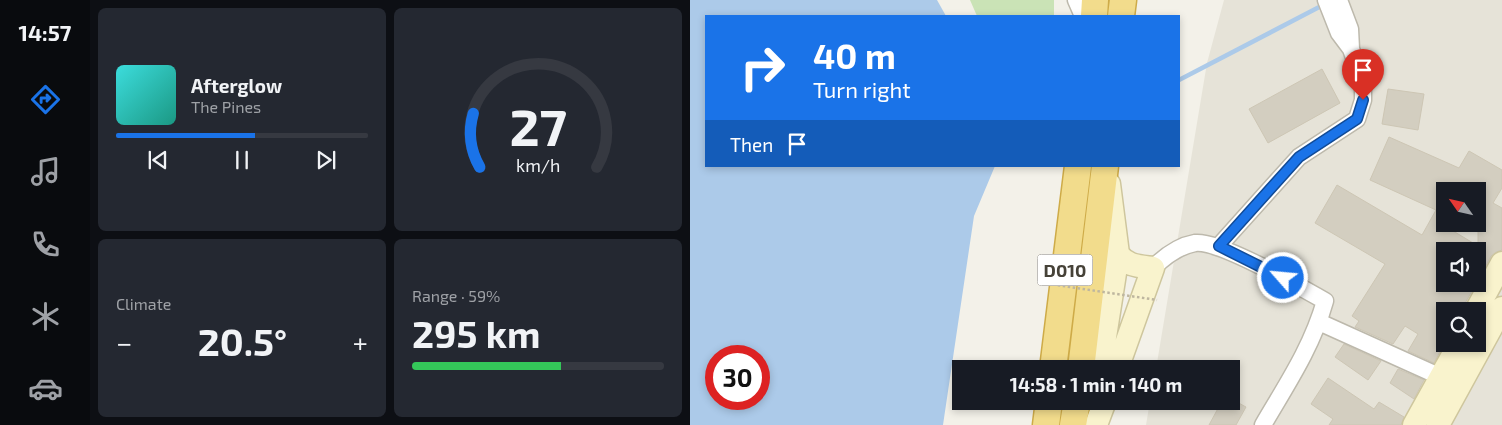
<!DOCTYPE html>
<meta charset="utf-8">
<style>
:root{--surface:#171b24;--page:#242831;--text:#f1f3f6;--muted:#9ea1a6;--line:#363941;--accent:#1a73e8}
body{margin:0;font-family:"Exo 2",sans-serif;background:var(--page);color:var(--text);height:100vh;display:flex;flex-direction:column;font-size:19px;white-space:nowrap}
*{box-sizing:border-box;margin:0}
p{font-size:16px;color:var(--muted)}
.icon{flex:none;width:28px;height:28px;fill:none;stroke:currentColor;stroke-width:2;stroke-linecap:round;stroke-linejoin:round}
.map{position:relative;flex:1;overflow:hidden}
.side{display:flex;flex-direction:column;gap:8px;padding:8px;background:#0d0f14;width:600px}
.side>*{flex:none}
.top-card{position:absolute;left:15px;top:15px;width:475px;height:152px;border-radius:0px;box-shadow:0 2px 8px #0003;background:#1a73e8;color:#fff;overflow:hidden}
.needle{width:32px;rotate:304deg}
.buttons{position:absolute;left:746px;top:182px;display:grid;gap:10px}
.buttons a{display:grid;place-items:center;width:50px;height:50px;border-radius:0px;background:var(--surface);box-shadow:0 2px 8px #0003;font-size:25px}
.speed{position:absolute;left:15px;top:345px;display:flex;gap:10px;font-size:25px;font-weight:700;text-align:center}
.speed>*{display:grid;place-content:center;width:65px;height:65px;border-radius:50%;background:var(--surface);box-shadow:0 2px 8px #0003;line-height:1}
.speed .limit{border:8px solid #d22;background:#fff;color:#111}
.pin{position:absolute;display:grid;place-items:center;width:42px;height:42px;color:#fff;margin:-51px -21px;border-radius:50% 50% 50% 0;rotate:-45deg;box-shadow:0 0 5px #0007}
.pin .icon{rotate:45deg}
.me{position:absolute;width:55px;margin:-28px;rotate:297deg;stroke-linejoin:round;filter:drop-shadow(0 0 4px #0008)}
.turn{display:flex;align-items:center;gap:18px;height:105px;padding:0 25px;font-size:22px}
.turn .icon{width:65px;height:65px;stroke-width:2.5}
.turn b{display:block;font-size:35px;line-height:42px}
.then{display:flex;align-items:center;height:48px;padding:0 25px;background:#0003;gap:10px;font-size:19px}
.big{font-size:38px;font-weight:700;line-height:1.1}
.side .widget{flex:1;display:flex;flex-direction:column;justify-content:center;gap:8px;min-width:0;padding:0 18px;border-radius:8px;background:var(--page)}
.side .dial{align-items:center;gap:0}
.dial svg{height:130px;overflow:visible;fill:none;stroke:var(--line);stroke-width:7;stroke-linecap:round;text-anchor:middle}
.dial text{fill:var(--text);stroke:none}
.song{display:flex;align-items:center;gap:15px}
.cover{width:60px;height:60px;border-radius:8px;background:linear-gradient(135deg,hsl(180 70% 55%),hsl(170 70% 35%))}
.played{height:5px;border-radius:2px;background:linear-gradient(90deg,var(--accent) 55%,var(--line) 55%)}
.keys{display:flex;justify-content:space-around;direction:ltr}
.heat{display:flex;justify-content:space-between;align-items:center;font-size:28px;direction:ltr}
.charge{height:8px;border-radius:4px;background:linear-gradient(90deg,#34c759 59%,var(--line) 0)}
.side .tiles{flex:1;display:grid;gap:8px;grid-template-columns:repeat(2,1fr)}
.trip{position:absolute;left:262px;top:360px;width:288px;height:50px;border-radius:0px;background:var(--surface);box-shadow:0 2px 8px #0003;font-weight:700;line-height:50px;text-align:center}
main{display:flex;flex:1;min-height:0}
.tabs{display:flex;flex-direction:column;width:90px;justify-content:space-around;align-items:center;background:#090b0e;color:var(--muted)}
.tabs .icon{width:35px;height:35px}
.tabs .on{color:var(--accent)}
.tabs b{font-size:22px;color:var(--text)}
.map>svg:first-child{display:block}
.residential{fill:#e6e3d8;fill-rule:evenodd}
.green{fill:#cae3b6}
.water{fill:#accae9;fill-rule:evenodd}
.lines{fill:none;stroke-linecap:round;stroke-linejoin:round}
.stream{stroke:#accae9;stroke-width:4.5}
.building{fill:#d3cec0;stroke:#cdc6b4;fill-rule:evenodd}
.minor-casing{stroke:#bdb9ac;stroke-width:19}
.secondary-casing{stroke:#cec69d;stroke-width:25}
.trunk-casing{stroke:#ceab48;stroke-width:29}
.minor{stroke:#fff;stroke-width:16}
.secondary{stroke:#f9f3cd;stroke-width:22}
.trunk{stroke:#f2dc8c;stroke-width:26}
.path-bridge{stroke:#beb69f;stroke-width:2.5;stroke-dasharray:2.5 2.5;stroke-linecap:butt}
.route-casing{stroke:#114b97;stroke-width:12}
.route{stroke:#1a73e8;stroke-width:9}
.labels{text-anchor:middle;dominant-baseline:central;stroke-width:5;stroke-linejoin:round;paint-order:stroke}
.shield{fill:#fff;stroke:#7e7b74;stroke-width:1}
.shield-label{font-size:18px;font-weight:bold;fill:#464238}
</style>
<main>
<nav class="tabs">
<b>14:57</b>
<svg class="icon on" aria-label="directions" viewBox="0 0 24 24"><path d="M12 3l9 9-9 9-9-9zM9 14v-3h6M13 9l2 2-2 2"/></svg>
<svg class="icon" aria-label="music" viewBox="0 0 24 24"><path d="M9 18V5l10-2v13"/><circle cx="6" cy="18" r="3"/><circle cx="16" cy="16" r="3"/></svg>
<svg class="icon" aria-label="phone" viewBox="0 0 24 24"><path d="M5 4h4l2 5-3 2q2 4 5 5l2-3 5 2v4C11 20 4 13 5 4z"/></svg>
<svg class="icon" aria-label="climate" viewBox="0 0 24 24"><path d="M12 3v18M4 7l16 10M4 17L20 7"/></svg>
<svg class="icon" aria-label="car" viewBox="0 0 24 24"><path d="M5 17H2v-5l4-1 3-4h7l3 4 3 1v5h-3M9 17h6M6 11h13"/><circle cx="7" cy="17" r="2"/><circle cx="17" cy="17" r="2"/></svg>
</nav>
<section class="side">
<div class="tiles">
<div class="widget">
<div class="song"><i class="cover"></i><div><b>Afterglow</b><p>The Pines</p></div></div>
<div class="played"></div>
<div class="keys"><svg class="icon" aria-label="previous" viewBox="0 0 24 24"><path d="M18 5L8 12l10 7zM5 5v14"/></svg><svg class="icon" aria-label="pause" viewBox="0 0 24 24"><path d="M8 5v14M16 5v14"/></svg><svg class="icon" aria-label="next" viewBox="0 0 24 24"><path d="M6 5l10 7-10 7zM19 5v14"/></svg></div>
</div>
<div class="widget dial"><svg viewBox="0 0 100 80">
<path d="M14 69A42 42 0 1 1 86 69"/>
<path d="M14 69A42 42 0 0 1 10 36" stroke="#1a73e8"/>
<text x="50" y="56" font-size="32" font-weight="700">27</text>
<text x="50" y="72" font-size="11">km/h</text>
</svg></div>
<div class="widget"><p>Climate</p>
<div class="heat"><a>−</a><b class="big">20.5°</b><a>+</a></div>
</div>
<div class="widget"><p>Range · 59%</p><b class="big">295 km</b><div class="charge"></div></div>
</div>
</section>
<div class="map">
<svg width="812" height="425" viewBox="0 0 812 425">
<rect width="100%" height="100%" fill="#f3f1e9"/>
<path class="residential" d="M534,0h278v425h-356l4,-24h81v-32h-75l51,-306zM755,191h33v33h-33zM755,251h33v33h-33zM755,311h33v33h-33z"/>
<path class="green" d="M280,0h84v16h-77z"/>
<path class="water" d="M0,0h247l9,16h-240v150h289l-21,50 -31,209h-253zM26,356h43v43h-43z"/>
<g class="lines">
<path class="stream" d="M489,80l146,-76"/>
</g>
<path class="building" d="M632,69l18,34 -72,40 -19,-34z
M698,89l36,5 -6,36 -36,-6z
M699,137l70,31 10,-17 33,19v18l-9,15 9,5v42l-6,2 -5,4 -13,25v-30h-33v33h31l-12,21 -1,6h-18v31l-11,21 -26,-12 10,-17 -13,-8 -12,18 -38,-17 4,-6 -7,-5 33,-52 -70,-41 22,-38 85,50 14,-25 -66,-30zM755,191h33v55l-33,-20z
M654,344l37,17 -13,19 -33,-23z
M708,369l26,11 -10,19 -24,-16z
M638,378l46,31 5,-7 25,15 -3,8h-72l4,-6 -22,-15z
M532,401h13l11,6 -10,18h-27z"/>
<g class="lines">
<g class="minor-casing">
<path id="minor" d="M386,0l7,16
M636,0l13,33 12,16
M529,246l80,-89 58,-38 6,-19v-17l-12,-34 -1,-20 -11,-29
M463,268c12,-12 25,-22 42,-25 25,-3 105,44 130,58 -13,46 -38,83 -62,124
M629,322l122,55"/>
</g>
<g class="secondary-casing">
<path id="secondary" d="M786,311l26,-48
M410,369l18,-115 -9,-70
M427,369l36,-101c-15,-2 -26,-2 -35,-14
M406,425l9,-24
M724,425l45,-81
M748,425l64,-117"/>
</g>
<g class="trunk-casing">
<path id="trunk" d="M404,16l1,-16
M431,16l2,-16
M363,369l25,-203
M391,369l24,-203
M356,425l3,-24
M383,425l4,-24"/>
</g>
<use href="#minor" class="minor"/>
<use href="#secondary" class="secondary"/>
<use href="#trunk" class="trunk"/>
<path class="path-bridge" d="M353,283l114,17"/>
</g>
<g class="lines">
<g class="route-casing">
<path id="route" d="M593,278l-64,-32 80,-89 58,-38 6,-19"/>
</g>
<use href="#route" class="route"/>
</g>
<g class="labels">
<rect class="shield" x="347.5" y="254.5" width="55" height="31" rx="4"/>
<g class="shield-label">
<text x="375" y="270">D010</text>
</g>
</g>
</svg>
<div class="buttons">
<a><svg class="needle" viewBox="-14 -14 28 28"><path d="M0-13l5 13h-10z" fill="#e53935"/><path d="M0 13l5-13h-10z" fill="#9ea1a6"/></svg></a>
<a><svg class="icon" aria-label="sound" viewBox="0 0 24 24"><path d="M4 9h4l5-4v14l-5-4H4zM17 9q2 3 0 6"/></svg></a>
<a><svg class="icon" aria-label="search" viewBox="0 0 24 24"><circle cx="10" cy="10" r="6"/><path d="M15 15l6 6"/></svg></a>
</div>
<div class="speed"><div class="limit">30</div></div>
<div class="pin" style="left:673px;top:100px;background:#d93025"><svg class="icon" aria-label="arrive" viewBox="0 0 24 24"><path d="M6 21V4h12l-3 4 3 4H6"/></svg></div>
<svg class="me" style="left:593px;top:278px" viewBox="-20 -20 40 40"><circle r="17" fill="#1a73e8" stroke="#fff" stroke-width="3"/><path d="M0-11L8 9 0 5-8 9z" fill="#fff"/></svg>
<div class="trip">14:58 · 1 min · 140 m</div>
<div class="top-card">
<div class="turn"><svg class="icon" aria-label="right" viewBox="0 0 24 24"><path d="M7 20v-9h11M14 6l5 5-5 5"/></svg><div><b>40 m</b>Turn right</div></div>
<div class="then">Then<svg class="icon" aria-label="arrive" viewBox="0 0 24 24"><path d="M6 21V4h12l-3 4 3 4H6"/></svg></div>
</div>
</div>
</main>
